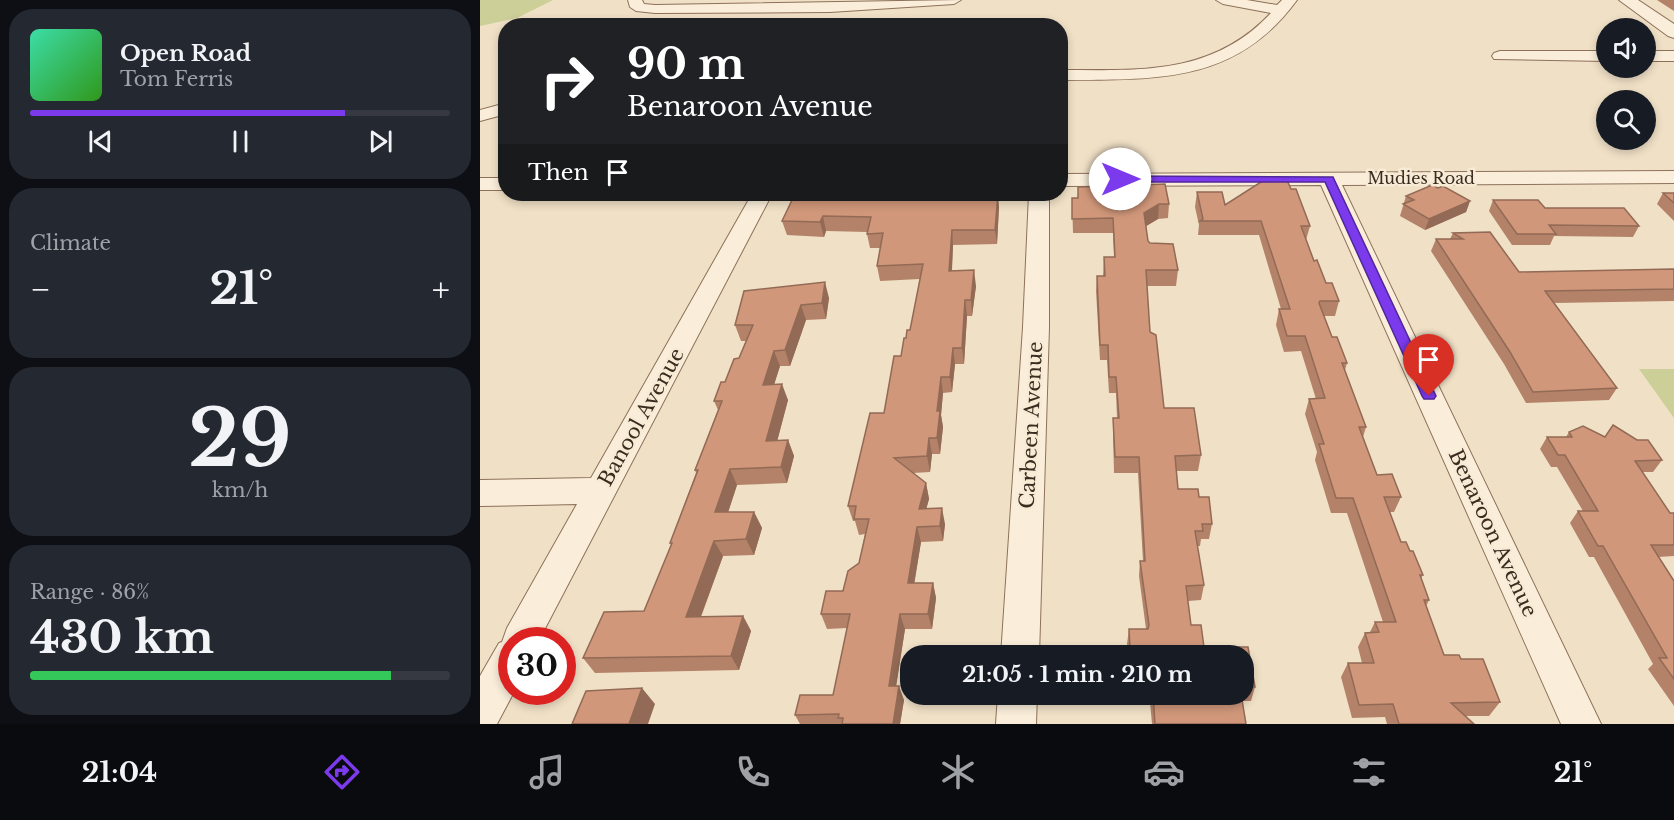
<!DOCTYPE html>
<meta charset="utf-8">
<style>
:root{--surface:#171b24;--page:#242831;--text:#f1f3f6;--muted:#9ea1a6;--line:#363941;--accent:#7c3aed}
body{margin:0;font-family:"Libre Baskerville",serif;background:var(--page);color:var(--text);height:100vh;display:flex;flex-direction:column;font-size:22px;white-space:nowrap}
*{box-sizing:border-box;margin:0}
p{font-size:20px;color:var(--muted)}
.icon{flex:none;width:33px;height:33px;fill:none;stroke:currentColor;stroke-width:2;stroke-linecap:round;stroke-linejoin:round}
.map{position:relative;flex:1;overflow:hidden}
.details{display:flex;flex-direction:column;gap:9px;padding:9px;background:#0d0f14;width:480px}
.details>*{flex:none}
.top-card{position:absolute;left:18px;top:18px;width:570px;height:183px;border-radius:24px;box-shadow:0 3px 9px #0003;background:#202124;color:#fff;overflow:hidden}
.controls{position:absolute;left:1116px;top:18px;display:grid;gap:12px}
.controls a{display:grid;place-items:center;width:60px;height:60px;border-radius:50%;background:var(--surface);box-shadow:0 3px 9px #0003;font-size:30px}
.speed{position:absolute;left:18px;top:627px;display:flex;gap:12px;font-size:30px;font-weight:700;text-align:center}
.speed>*{display:grid;place-content:center;width:78px;height:78px;border-radius:50%;background:var(--surface);box-shadow:0 3px 9px #0003;line-height:1}
.speed .limit{border:9px solid #d22;background:#fff;color:#111}
.pin{position:absolute;display:grid;place-items:center;width:51px;height:51px;color:#fff;margin:-62px -26px;border-radius:50% 50% 50% 0;rotate:-45deg;box-shadow:0 0 6px #0007}
.pin .icon{rotate:45deg}
.me{position:absolute;width:66px;margin:-33px;rotate:90deg;stroke-linejoin:round;filter:drop-shadow(0 0 4px #0008)}
.turn{display:flex;align-items:center;gap:21px;height:126px;padding:0 30px;font-size:27px}
.turn .icon{width:78px;height:78px;stroke-width:2.5}
.turn b{display:block;font-size:42px;line-height:51px}
.then{display:flex;align-items:center;height:57px;padding:0 30px;background:#0003;gap:12px;font-size:22px}
.big{font-size:45px;font-weight:700;line-height:1.1}
.details .widget{flex:1;display:flex;flex-direction:column;justify-content:center;gap:9px;min-width:0;padding:0 21px;border-radius:24px;background:var(--page)}
.details .dial{align-items:center;gap:0}
.dial b{font-size:78px;line-height:1}
.song{display:flex;align-items:center;gap:18px}
.cover{width:72px;height:72px;border-radius:9px;background:linear-gradient(135deg,hsl(160 70% 55%),hsl(110 70% 35%))}
.played{height:6px;border-radius:3px;background:linear-gradient(90deg,var(--accent) 75%,var(--line) 75%)}
.keys{display:flex;justify-content:space-around;direction:ltr}
.heat{display:flex;justify-content:space-between;align-items:center;font-size:33px;direction:ltr}
.charge{height:9px;border-radius:4px;background:linear-gradient(90deg,#34c759 86%,var(--line) 0)}
.trip{position:absolute;left:420px;top:645px;width:354px;height:60px;border-radius:24px;background:var(--surface);box-shadow:0 3px 9px #0003;font-weight:700;line-height:60px;text-align:center}
.tabs{display:flex;height:96px;justify-content:space-around;align-items:center;background:#090b0e;color:var(--muted)}
.tabs .icon{width:42px;height:42px}
.tabs .current{color:var(--accent)}
.tabs b{font-size:27px;color:var(--text)}
main{display:flex;flex:1;min-height:0}
.map>svg:first-child{display:block}
.green{fill:#cdcf99}
.lines{fill:none;stroke-linecap:round;stroke-linejoin:round}
.minor-casing{stroke:#8d715b;stroke-width:2}
.tertiary-casing{stroke:#8d715b;stroke-width:2}
.minor{fill:#faeeda;fill-rule:evenodd}
.tertiary{fill:#faeeda;fill-rule:evenodd}
.wall{fill:#b38269}
.shaded-wall{fill:#926a55}
.building{fill:#d0977a;stroke:#926a55;stroke-width:1.5}
.route{fill:#7c3aed;stroke:#51269a;stroke-width:1.5}
.labels{text-anchor:middle;dominant-baseline:central;stroke-width:5;stroke-linejoin:round;paint-order:stroke}
.far-street-label{font-size:16px;fill:#3c2b1f;stroke:#f7ebd6}
.street-label{font-size:20px;fill:#3c2b1f;stroke:#f7ebd6}
</style>
<main>
<section class="details">
<div class="widget">
<div class="song"><i class="cover"></i><div><b>Open Road</b><p>Tom Ferris</p></div></div>
<div class="played"></div>
<div class="keys"><svg class="icon" aria-label="previous" viewBox="0 0 24 24"><path d="M18 5L8 12l10 7zM5 5v14"/></svg><svg class="icon" aria-label="pause" viewBox="0 0 24 24"><path d="M8 5v14M16 5v14"/></svg><svg class="icon" aria-label="next" viewBox="0 0 24 24"><path d="M6 5l10 7-10 7zM19 5v14"/></svg></div>
</div>
<div class="widget"><p>Climate</p>
<div class="heat"><a>−</a><b class="big">21°</b><a>+</a></div>
</div>
<div class="widget dial"><b>29</b><p>km/h</p></div>
<div class="widget"><p>Range · 86%</p><b class="big">430 km</b><div class="charge"></div></div>
</section>
<div class="map">
<svg width="1194" height="724" viewBox="0 0 1194 724">
<rect width="100%" height="100%" fill="#f0e0c6"/>
<path class="green" d="M0,0h73l-36,18 -37,8z
M1159,369h35v49z"/>
<g class="lines">
<g class="minor-casing">
<path id="minor" d="M148,0h14l2,4 11,1 306,-5 -7,4 -124,8 -175,1 -19,-2 -6,-4z
M736,0h31l30,5 5,-5h15c-62,85 -142,79 -237,80v-10c80,0 152,6 211,-57l-48,-9z
M1020,51h106v10l-112,-2 -2,-3 2,-3z
M1166,51h28v10h-28z
M26,103v11l-26,7v-11z
M1194,171v12l-332,2 259,539h-40l-240,-539 -261,1v-12z
M0,178h26v12h-26z
M272,194h20l-233,446h-27v52h2l-17,32h-17v-48l19,-33 3,-1 5,-14 70,-124 -97,2v-26l111,-2z
M549,194h20v133l-10,329h-38l22,-329z
M518,694h39l-1,30h-40z"/>
</g>
<g class="tertiary-casing">
<path id="tertiary" d="M1139,0h19l36,24v14l-6,-2z"/>
</g>
<use href="#minor" class="minor"/>
<use href="#tertiary" class="tertiary"/>
</g>
<path class="wall" d="M1177,0h17v11z
M685,184l4,20 -1,14 -10,1 -12,7 2,15 2,2 23,1 5,26 -2,16h-29l3,46 6,3 8,73h30l7,47 -3,16h-22l2,18h20l1,8h10l3,27 -3,15h-8l-1,7h-3l7,39 -3,15 -13,1 3,24h10l3,22h44l7,40 -4,14h-9l4,23h-94l-2,-22h-3l-1,-8h98v-38h-116l-1,-12 2,-15h17l-7,-53 1,-15h3l-5,-88h-24l-1,-39v-16h4l-1,-25h-7l-2,-33h-7l-4,-69 1,-15h6l1,-19h10l-1,-24h-40l-1,-35h6v-11z
M958,188l32,13 -4,11 -41,18 -25,-14 6,-20z
M811,189l19,37 -4,14 8,21 12,22 13,18 -4,15h-11l8,21 15,26 -2,7 21,57 -3,10 14,38 24,22 -7,15h-4l11,30 9,9 13,24 -2,3 8,22 -3,6 18,49 17,4 39,43 -11,14h-24l9,8h-87l-2,-7 -33,1 -11,-41 7,-14h14l-4,-16 7,-14 5,-1 5,-10h8l-36,-109h-16l-16,-53 2,-8 -12,-38 4,-15h7l-15,-48 -17,1 -8,-27 3,-16h2l-22,-74h-61l1,-10 -4,-18 2,-15 28,13z
M1183,193h11v28l-17,-17z
M353,198l166,9 -2,37 -44,1 -1,26 24,15 -4,30h-5l-3,48h-9l-3,28 -9,1 -2,22 2,12 -3,27h-8l-2,18 -17,1 13,10 3,16 -3,10 19,15 -2,17 -22,1 -7,41h19l3,15 -4,31h-27l-9,57 8,14 -4,24h-100l-5,-9 38,-20 14,-67 -20,1 -6,-15 22,-23 16,-28 6,-29 -6,1 -4,-14h-2l-5,-15 36,-93 22,-75 4,-8 10,-51 -40,2 -3,-15 3,-18h-10l-3,-14v-2l-41,-1 -2,6 -37,-2 -5,-14z
M1013,200l52,8 94,18 -6,11 -79,-1 -4,9h-38l-23,-34z
M973,233l66,39 155,-3v32l-120,2 63,85 -8,12 -83,3 -22,-39 -73,-113 5,-12h14z
M264,291l85,7 -3,21 -20,1 -16,46h-10l-6,18 14,16 -11,41 11,-1 6,16 -7,27 -50,2 -9,27h26l8,16 -8,27 -31,1 -22,61 42,-1 8,15 -12,39 -144,3 -12,-15 61,-47 27,-66 -1,-2 26,-70 -1,-3 23,-60 -4,-9 25,-43 7,-17h-5l-6,-16z
M1089,432l36,5 57,23 -9,12h-11l28,41h4v43l-16,1 16,24v125l-26,-37 5,-5 -59,-107h-5l-19,-34 8,-12h5l-26,-44h-6l-11,-18 7,-12h19z"/>
<path class="shaded-wall" d="M518,194l1,13 -2,37 -2,-14z
M990,201l-4,11 -41,18 4,-11z
M679,204l-1,15 -15,9 1,-15z
M343,216l3,15 -2,6 -4,-15z
M472,230l1,15 -2,41 -2,-15z
M494,270l2,16 -4,30 -1,-16z
M345,282l4,16 -3,21 -4,-16z
M485,300l2,16 -3,48 -2,-16z
M321,305l5,15 -16,46 -5,-16z
M473,348l2,16 -3,28 -2,-15z
M294,351l6,15 -11,35 -6,-16z
M461,377l2,16 -2,22 2,12 -3,27 -3,-16v-27z
M302,384l6,16 -15,57 -7,-16z
M449,438l3,16 -2,18 -3,-16z
M308,440l6,16 -7,27 -6,-16z
M250,469l7,16 -14,43 -8,-16z
M446,483l3,16 -7,26 -3,-16z
M462,508l3,16 -2,17 -3,-15z
M274,512l8,16 -8,27 -8,-16z
M437,527l4,15 -9,56 -4,-15z
M234,541l9,15 -28,76 -9,-15z
M453,583l3,15 -4,31 -4,-15z
M420,614l5,15 -11,71 -5,-14z
M263,616l8,15 -12,39 -8,-14z
M419,686l5,14 -4,24h-7z
M162,688l13,16 -7,20h-19z"/>
<path class="building" d="M784,180h23l4,9h5l14,37h-9l13,35 3,-1 9,23h6l7,18h-19l-1,2 13,34h5l10,26h-5l24,64h-7l18,48 15,-1 9,23h-17l17,45h5l4,9h3l10,24h-3l9,25h-5l20,55h15l2,4h22l17,43 -49,1 23,21h-75l-6,-20 -34,1 -11,-42h26l-9,-30 14,-1 -4,-10h21l-43,-124h-17l-17,-54h5l-15,-45 16,-1 -20,-62h-18l-8,-27h11l-29,-88h-61l3,-2 -6,-27h25l3,13z
M685,184l4,20h-10l-15,9 4,28 2,2 23,1 5,26h-32l4,62 6,3 8,73h30l7,47 -26,1 3,33h20l1,8h10l3,27h-10l1,7h-8l9,54 -18,1 5,39h10l3,22h44l7,40h-11v-31h-106l-1,-7 -7,-1 -1,-19h19l1,-4 -9,-64h5l-6,-104h-24l-2,-39h6l-3,-41h-7l-1,-32h-8l-3,-69h8l-1,-19h11l-2,-39 -41,1v-21h6v-11z
M952,185l6,3 5,-2 27,15 -41,18 -26,-15 11,-4 -8,-4z
M1183,193h11v10z
M403,194h115l-3,36h-43l-3,41 25,-1 -3,30h-6l-3,48h-9l-3,29h-9l-4,34h3l-3,27h-8l-2,18 -33,2 32,25 -7,26 23,-1 -2,18 -23,1 -9,56h25l-5,31h-28l-11,72h10l-6,38h-51l1,-6h-5l1,-4 -44,1 5,-20h33l17,-81h-29l5,-23h17l5,-20 11,-8 10,-44h-15l2,-13h-8l22,-93h14l10,-57h7l3,-18h2l1,-8h3l13,-66 -46,2 6,-33 -16,1 4,-17 -48,-1 -3,6 -38,-1 12,-25 38,-1 -1,3 51,-1z
M1013,200h45l7,8h79l15,18 -90,-1 7,9h-39z
M1010,232l29,40 155,-3v20l-129,2 72,97 -84,4 -23,-40 -74,-113h27l-10,-6z
M345,282l-3,21 -21,2 -16,45 -11,1 -11,34 19,-1 -16,57 22,-1 -7,27 -51,2 -15,43h39l-8,27 -32,2 -28,76 57,-1 -12,40 -148,2 21,-46 40,-1 28,-68h-2l28,-73h-3l27,-69h-8l7,-19h4l9,-23 5,-1 14,-33h-18l9,-34z
M1133,425l24,15h11l14,20 -27,1 35,52h4v32h-23l23,36v98l-15,-21h8l-64,-112h-5l-20,-35h20l-33,-56h-7l-11,-18h25l-3,-5 14,-6 22,11z
M162,688l-13,36h-57l14,-33z
M673,694h88l5,30h-91z"/>
<path class="route" d="M636,176l217,1 103,219 -2,3h-10l-2,-3 -97,-214h-205l-5,-3z"/>
<g class="labels">
<g class="far-street-label">
<text x="941" y="178">Mudies Road</text>
</g>
<g class="street-label">
<text transform="translate(161 417) rotate(-61)">Banool Avenue</text>
<text transform="translate(551 425) rotate(-87)">Carbeen Avenue</text>
<text transform="translate(1013 533) rotate(65)">Benaroon Avenue</text>
</g>
</g>
</svg>
<div class="controls">
<a><svg class="icon" aria-label="sound" viewBox="0 0 24 24"><path d="M4 9h4l5-4v14l-5-4H4zM17 9q2 3 0 6"/></svg></a>
<a><svg class="icon" aria-label="search" viewBox="0 0 24 24"><circle cx="10" cy="10" r="6"/><path d="M15 15l6 6"/></svg></a>
</div>
<div class="speed"><div class="limit">30</div></div>
<div class="pin" style="left:949px;top:396px;background:#d93025"><svg class="icon" aria-label="arrive" viewBox="0 0 24 24"><path d="M6 21V4h12l-3 4 3 4H6"/></svg></div>
<svg class="me" style="left:640px;top:179px" viewBox="-20 -20 40 40"><circle r="19" fill="#fff"/><path d="M0-13L10 11 0 6-10 11z" fill="#7c3aed"/></svg>
<div class="trip">21:05 · 1 min · 210 m</div>
<div class="top-card">
<div class="turn"><svg class="icon" aria-label="right" viewBox="0 0 24 24"><path d="M7 20v-9h11M14 6l5 5-5 5"/></svg><div><b>90 m</b>Benaroon Avenue</div></div>
<div class="then">Then<svg class="icon" aria-label="arrive" viewBox="0 0 24 24"><path d="M6 21V4h12l-3 4 3 4H6"/></svg></div>
</div>
</div>
</main>
<nav class="tabs">
<b>21:04</b>
<svg class="icon current" aria-label="directions" viewBox="0 0 24 24"><path d="M12 3l9 9-9 9-9-9zM9 14v-3h6M13 9l2 2-2 2"/></svg>
<svg class="icon" aria-label="music" viewBox="0 0 24 24"><path d="M9 18V5l10-2v13"/><circle cx="6" cy="18" r="3"/><circle cx="16" cy="16" r="3"/></svg>
<svg class="icon" aria-label="phone" viewBox="0 0 24 24"><path d="M5 4h4l2 5-3 2q2 4 5 5l2-3 5 2v4C11 20 4 13 5 4z"/></svg>
<svg class="icon" aria-label="climate" viewBox="0 0 24 24"><path d="M12 3v18M4 7l16 10M4 17L20 7"/></svg>
<svg class="icon" aria-label="car" viewBox="0 0 24 24"><path d="M5 17H2v-5l4-1 3-4h7l3 4 3 1v5h-3M9 17h6M6 11h13"/><circle cx="7" cy="17" r="2"/><circle cx="17" cy="17" r="2"/></svg>
<svg class="icon" aria-label="filters" viewBox="0 0 24 24"><path d="M4 7h16M4 17h16"/><circle cx="9" cy="7" r="2"/><circle cx="15" cy="17" r="2"/></svg>
<b>21°</b>
</nav>
